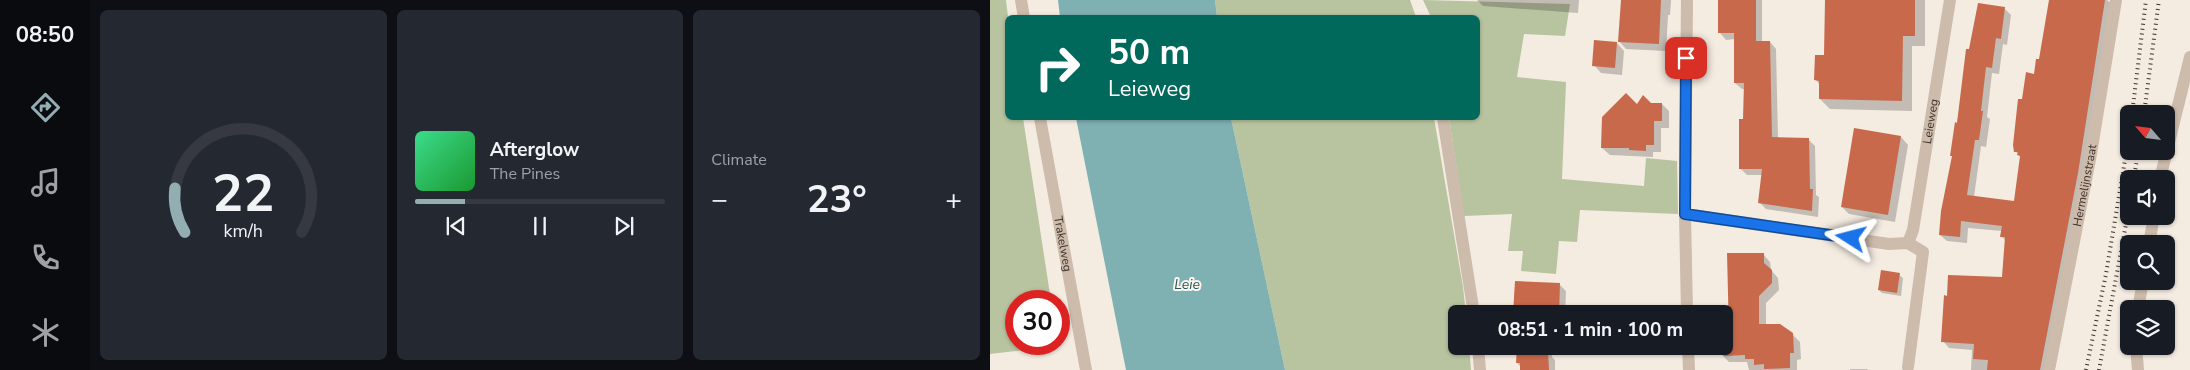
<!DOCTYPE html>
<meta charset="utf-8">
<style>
:root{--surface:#171b24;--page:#242831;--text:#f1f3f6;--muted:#9ea1a6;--line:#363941;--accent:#92aeb2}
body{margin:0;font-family:"Nunito Sans",sans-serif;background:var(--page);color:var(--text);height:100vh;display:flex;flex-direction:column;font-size:19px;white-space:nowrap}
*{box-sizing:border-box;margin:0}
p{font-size:16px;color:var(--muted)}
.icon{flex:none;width:28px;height:28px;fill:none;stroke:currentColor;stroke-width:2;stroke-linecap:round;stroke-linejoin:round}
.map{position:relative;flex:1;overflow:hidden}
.details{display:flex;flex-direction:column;gap:10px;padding:10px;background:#0d0f14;width:900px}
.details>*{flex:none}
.banner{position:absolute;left:15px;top:15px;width:475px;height:105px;border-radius:8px;box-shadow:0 1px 4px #0004;background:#00695c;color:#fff;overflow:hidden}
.needle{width:32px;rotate:298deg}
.buttons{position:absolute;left:1130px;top:105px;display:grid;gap:10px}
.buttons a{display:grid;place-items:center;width:55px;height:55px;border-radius:8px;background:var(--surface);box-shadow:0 1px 4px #0004;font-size:25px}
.speed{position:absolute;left:15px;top:290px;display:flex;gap:10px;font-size:25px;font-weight:700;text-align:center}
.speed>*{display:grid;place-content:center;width:65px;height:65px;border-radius:50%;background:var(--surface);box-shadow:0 1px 4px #0004;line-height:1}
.speed .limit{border:8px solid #d22;background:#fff;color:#111}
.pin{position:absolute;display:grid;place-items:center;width:42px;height:42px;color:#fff;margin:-21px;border-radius:10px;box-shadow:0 2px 8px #0006}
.me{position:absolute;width:55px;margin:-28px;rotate:279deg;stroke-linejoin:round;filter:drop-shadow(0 0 4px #0008)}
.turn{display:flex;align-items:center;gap:18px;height:105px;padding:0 20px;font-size:22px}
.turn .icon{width:65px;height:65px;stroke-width:2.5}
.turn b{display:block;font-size:35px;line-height:42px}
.big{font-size:38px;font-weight:700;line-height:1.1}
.details .card{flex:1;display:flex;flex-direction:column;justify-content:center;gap:8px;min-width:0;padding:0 18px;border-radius:8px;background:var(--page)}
.details .dial{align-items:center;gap:0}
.dial svg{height:130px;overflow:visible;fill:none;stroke:var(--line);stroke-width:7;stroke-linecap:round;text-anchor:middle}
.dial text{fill:var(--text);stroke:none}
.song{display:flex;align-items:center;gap:15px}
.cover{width:60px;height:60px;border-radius:8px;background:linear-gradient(135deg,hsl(150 70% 55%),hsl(130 70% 35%))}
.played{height:5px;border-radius:2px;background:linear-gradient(90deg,var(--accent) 20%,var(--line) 20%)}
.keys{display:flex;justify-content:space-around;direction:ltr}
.heat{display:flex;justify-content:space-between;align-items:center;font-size:28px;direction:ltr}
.details .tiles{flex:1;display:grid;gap:10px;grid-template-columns:repeat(3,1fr)}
.trip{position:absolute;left:458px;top:305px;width:285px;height:50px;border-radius:8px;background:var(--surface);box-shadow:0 1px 4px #0004;font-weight:700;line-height:50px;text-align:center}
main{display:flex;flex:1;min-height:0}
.tab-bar{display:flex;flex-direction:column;width:90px;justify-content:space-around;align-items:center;background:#090b0e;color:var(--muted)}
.tab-bar .icon{width:35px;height:35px}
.tab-bar .on{color:var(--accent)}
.tab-bar b{font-size:22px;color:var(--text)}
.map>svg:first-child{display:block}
.green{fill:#b8c4a0}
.water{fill:#7fb0b2}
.shadow{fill:#0003}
.building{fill:#c8694b}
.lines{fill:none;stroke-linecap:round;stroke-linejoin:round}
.minor{stroke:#cdbbac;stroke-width:12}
.rail{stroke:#3b302b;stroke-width:4;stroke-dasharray:1 4;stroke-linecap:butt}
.route-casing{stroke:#114b97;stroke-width:12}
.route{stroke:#1a73e8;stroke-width:9}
.labels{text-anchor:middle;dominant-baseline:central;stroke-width:4;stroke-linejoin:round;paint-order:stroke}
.street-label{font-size:12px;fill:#3b302b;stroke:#fbf5ee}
.water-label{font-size:14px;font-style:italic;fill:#1f5a5e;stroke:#fbf5ee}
</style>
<main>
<nav class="tab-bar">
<b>08:50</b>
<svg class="icon on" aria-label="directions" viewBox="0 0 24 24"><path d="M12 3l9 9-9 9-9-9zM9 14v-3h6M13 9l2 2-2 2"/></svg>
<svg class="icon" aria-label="music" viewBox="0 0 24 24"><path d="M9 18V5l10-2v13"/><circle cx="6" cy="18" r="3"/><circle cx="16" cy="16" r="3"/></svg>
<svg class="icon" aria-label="phone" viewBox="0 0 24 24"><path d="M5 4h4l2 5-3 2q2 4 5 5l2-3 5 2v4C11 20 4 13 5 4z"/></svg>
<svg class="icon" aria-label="climate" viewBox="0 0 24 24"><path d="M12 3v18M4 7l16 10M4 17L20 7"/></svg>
</nav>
<section class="details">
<div class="tiles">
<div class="card dial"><svg viewBox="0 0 100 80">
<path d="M14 69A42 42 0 1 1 86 69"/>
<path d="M14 69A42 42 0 0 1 8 42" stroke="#92aeb2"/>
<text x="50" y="56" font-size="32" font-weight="700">22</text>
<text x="50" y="72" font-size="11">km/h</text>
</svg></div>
<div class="card">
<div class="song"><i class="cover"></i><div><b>Afterglow</b><p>The Pines</p></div></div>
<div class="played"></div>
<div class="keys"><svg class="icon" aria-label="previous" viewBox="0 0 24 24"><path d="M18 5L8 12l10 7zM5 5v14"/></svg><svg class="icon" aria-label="pause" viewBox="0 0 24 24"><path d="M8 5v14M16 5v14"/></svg><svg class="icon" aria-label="next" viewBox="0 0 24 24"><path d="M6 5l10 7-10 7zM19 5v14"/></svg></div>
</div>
<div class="card"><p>Climate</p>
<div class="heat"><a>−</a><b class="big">23°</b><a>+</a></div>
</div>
</div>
</section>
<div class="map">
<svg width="1200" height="370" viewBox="0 0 1200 370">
<rect width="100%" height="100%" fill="#f4ebe1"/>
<path class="green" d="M0,0h16l2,17v101h15l28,183h-35v43h41v2l-67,8z
M225,0h195l6,17h-199z
M433,0l147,4 -5,32 -41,-2 -7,43 49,5 -4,97 82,7 2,-28 31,3 1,53 -98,-4 -3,32 -18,-1 -3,33 -35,-3 2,-20h-15l4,-37 -48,2 -15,-98h29v-100l-47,-1z
M241,118h203l29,169 3,27h-10v32h13l2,24h-186z"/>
<path class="water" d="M68,0h157l2,17h-157z
M86,118h155l54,252h-159z"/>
<path class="shadow" d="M487,0h102l-1,13 -95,-7z
M632,0h49l-1,15h-2l-2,36 -40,-2 -7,-8z
M730,0h42v42h8l6,7 2,89 30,1 7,7 1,49 3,2 -1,20 -52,-8 -7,-7 4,-27h-16l-7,-7 5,-48v-31h-3l-7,-6v-44l-9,1 -6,-7z
M836,0h99v46h-13v65l-82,-2 -10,-10v-14l-4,-5 9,-24z
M1060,0h57l5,4 -65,366h-76l1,-20 -23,-2 -6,-7 60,-62 3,-38 -5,-5 1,-5 -34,-3 -1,15 -20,-2 -7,-6 13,-78 -2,-2 19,-104 34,-43 7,7 -4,30 -4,-1 -4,30 -7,-1 -5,44 3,2 -4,28 -5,-1 -7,51 41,6 6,-46 -6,-6 8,-50 17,-41z
M627,43l7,8 -2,24 -21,-2 -7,-8z
M672,104l7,7v17h-8v24h-8v5l-43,-2 -8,-7 35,-42z
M911,137l7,8 -13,77 -46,-8 -7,-7z
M773,254l7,8 1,8 7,8 1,12 -13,13v22l26,9 8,8 1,17 -4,1v10h-48l-2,-8h-18l-7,-7 2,-20h6z
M909,275l4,3 -2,18 -19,-3 -3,-3z
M569,284l7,7 -1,23h-50z
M524,346h38v11l3,3v10h-34v-3l-4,-4 1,-13z
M860,369h17l1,1h-18z"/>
<path class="building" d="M631,0h40l-2,44 -41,-2z
M728,0h38v41h14l2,96 37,1 1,51h3l-1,22 -54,-8 4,-34h-23v-50h4l1,-36h-10v-50h-16z
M835,0h90v36h-12l-1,65 -83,-2v-18l-5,-1 1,-25h9z
M1059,0h56l-27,173 -38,197h-53l1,-10 -15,-1 1,-15 -33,-2 3,-47 3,1 1,-21 54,2 3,-40h-5l2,-11 -41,-5 -1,16 -21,-2 2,-24 11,-55h-2l5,-34 2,1 9,-74h3l9,-46 27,4 -4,32 -5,-1 -4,30 -6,-1 -5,44h2l-4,29h-4l-8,55 47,6 6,-45 -3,-1 1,-3h-4l-1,-7 5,-46h4l4,-27 8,2 2,-15h3z
M604,40l23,2 -2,26 -23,-2z
M636,93l11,11 6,-9 8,8h11v18h-8v24h-8v6l-17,-1v-2h-28l1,-31z
M864,128l47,8 -13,79 -47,-8z
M737,253h37v10l8,7v13l-13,13v28h21l13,9 1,20h-4v15l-26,1v-5l-10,1v-6h-9v-4l-21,1v-22h5z
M891,270l19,3 -3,20 -19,-3z
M525,281l45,2 -1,31h-46z
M527,346h28v6h3l1,18h-29v-7h-4z"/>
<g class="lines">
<g class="minor">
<path d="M31,0l3,18"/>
<path d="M697,0l-2,214 2,100"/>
<path id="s1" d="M50,118l46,252"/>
<path d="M453,118l31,196"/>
<path d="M1170,179l30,-122"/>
<path d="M695,214l204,30 19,-1 15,9 -15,115"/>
<path id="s2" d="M918,243l5,-13 37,-230"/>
<path d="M1159,244l5,-28"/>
<path d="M1148,309l5,-28"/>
<path d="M488,346l2,24"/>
<path d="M698,346l1,24"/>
<path d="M1146,346l2,24"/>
<path id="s3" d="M1059,370l42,-216 25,-154"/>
</g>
<path class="rail" d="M1142,114l14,-114
M1154,114l15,-114
M1144,179l4,-28
M1096,370l20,-96 23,-138
M1109,370l30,-162"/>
</g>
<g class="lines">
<g class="route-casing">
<path id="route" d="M696,58l-1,156 166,24"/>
</g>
<use href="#route" class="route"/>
</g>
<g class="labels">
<g class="street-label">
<text stroke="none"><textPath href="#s2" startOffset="124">Leieweg</textPath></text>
<text stroke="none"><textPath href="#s3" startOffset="188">Hermelijnstraat</textPath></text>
<text stroke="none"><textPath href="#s1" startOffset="128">Trakelweg</textPath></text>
</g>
<g class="water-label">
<text x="197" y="284">Leie</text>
</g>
</g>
</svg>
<div class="buttons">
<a><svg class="needle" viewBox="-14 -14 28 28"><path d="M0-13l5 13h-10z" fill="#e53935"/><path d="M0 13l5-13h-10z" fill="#9ea1a6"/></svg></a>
<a><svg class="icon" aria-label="sound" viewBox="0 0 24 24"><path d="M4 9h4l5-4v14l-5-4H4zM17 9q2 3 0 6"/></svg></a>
<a><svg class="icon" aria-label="search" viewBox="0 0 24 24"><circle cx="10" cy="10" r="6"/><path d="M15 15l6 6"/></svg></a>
<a><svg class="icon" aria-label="layers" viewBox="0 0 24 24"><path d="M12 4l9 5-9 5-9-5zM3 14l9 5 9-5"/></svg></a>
</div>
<div class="speed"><div class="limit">30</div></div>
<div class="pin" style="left:696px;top:58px;background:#d93025"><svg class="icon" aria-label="arrive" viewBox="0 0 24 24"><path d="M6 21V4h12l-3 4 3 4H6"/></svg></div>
<svg class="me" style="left:861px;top:238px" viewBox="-20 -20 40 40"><path d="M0-17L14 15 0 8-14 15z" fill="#1a73e8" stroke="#fff" stroke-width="4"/></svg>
<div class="trip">08:51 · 1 min · 100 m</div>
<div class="banner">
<div class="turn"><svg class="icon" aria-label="right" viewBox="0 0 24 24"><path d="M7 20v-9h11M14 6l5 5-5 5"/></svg><div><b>50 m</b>Leieweg</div></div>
</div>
</div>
</main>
